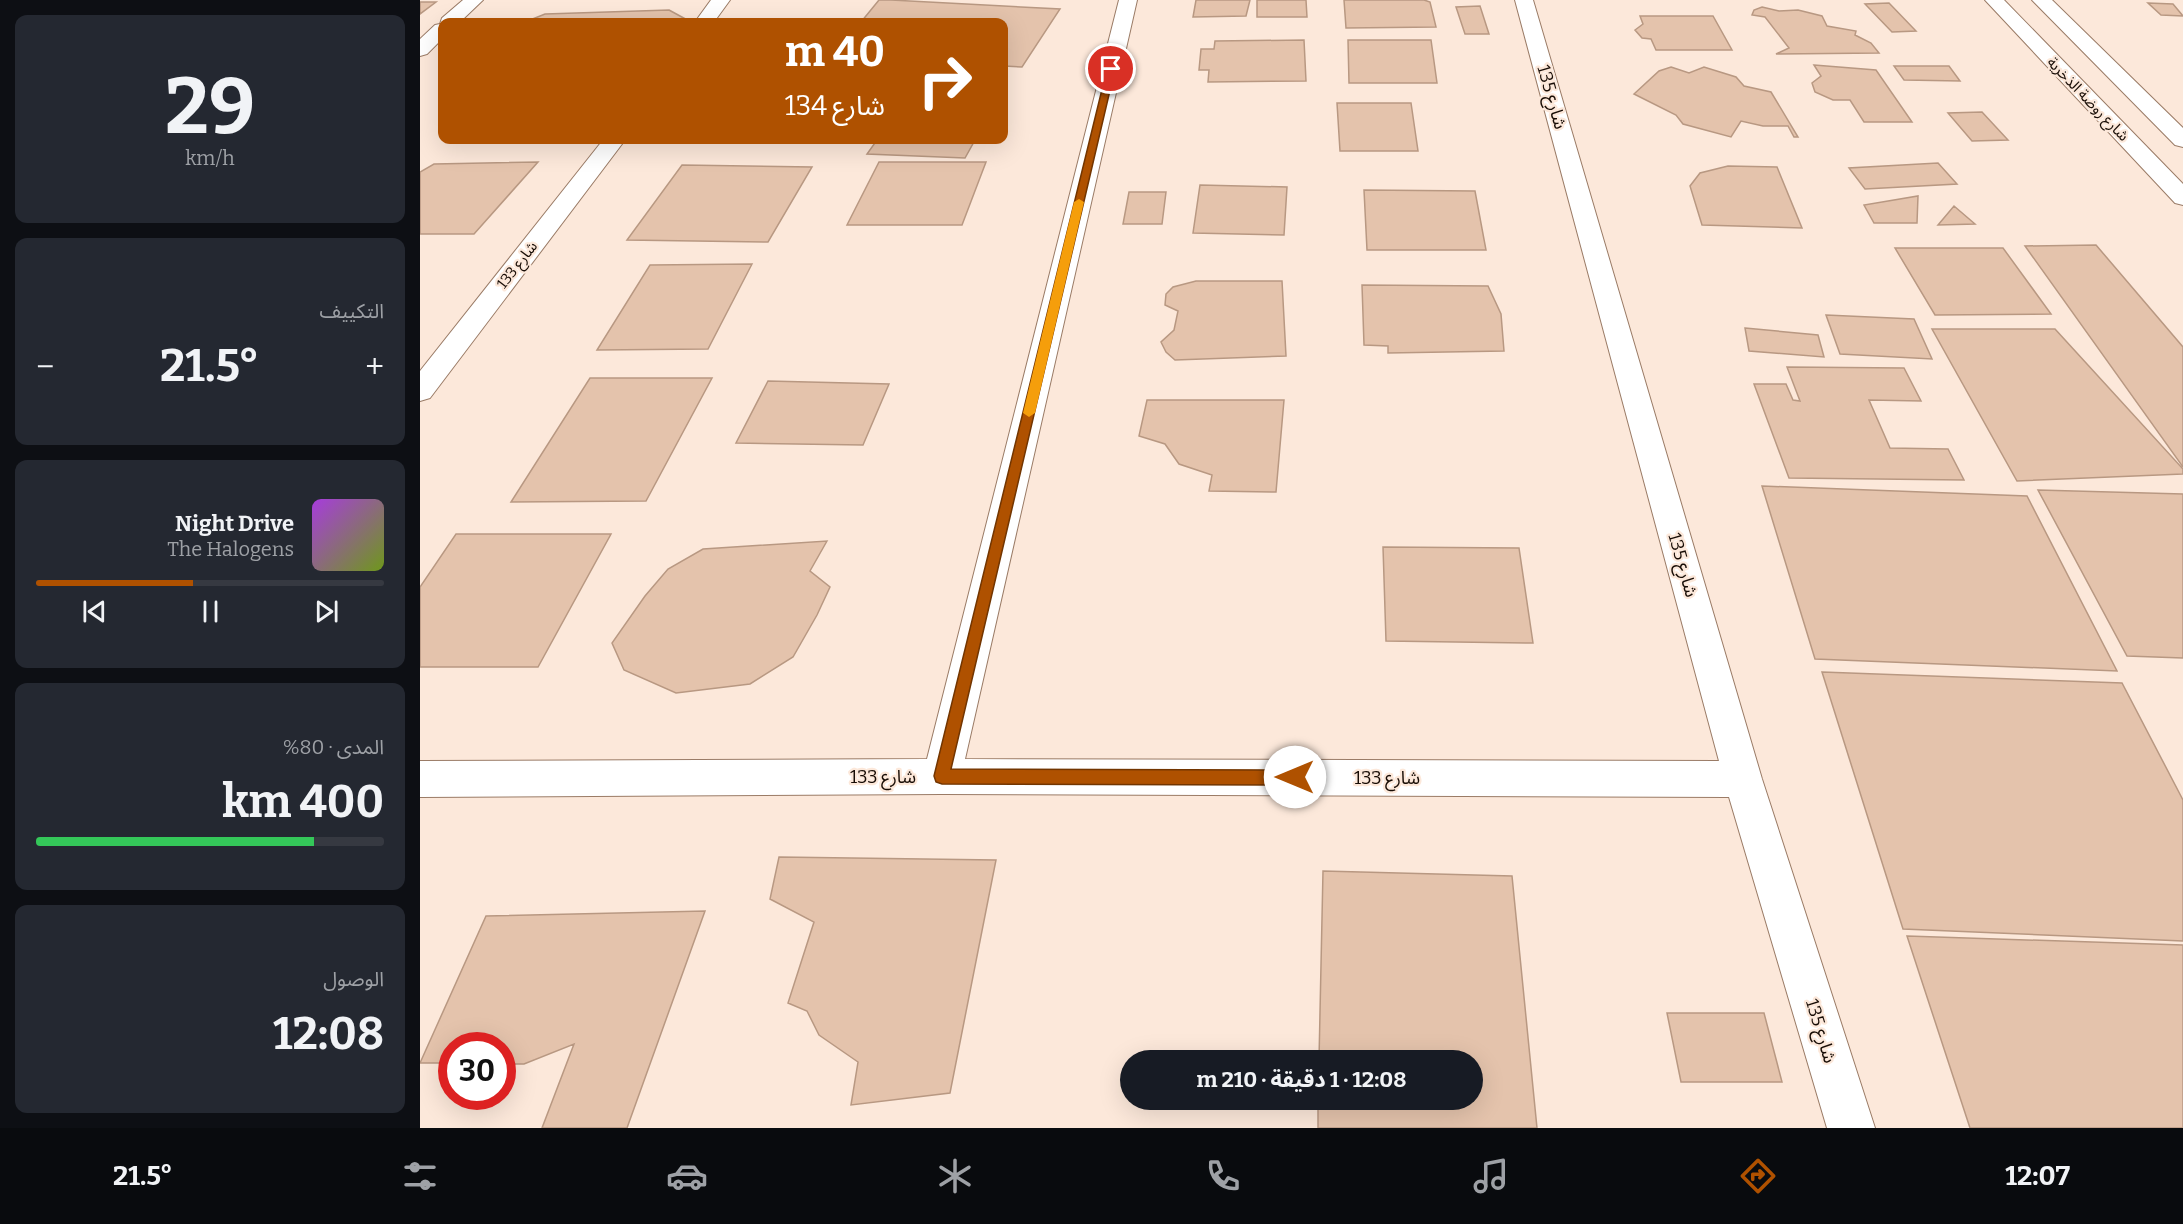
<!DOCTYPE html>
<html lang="ar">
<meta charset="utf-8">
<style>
:root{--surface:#171b24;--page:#242831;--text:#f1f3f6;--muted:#9ea1a6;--line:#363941;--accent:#af5100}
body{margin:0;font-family:Bitter,"Noto Sans Arabic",serif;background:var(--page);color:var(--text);direction:rtl;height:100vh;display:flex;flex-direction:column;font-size:22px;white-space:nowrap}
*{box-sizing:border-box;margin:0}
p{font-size:20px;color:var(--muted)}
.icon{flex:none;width:33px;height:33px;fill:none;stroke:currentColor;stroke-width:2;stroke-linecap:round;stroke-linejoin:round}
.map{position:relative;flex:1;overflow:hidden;direction:ltr}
.details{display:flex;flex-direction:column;gap:15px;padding:15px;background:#0d0f14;width:420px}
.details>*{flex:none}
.banner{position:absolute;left:18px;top:18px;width:570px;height:126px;border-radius:12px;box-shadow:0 6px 24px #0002;direction:rtl;background:#af5100;color:#fff;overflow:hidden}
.speed{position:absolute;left:18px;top:1032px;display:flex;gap:12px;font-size:30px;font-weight:700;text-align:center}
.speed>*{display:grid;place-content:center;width:78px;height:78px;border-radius:50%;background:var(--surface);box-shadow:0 6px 24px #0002;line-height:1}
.speed .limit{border:9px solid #d22;background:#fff;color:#111}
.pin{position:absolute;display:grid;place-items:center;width:51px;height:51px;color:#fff;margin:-26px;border:3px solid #fff;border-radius:50%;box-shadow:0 2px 6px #0007}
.me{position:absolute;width:66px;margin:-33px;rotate:270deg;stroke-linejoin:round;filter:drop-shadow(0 0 4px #0008)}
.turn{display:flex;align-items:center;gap:21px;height:126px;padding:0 24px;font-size:27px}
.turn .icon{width:78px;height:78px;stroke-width:2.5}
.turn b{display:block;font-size:42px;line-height:51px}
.big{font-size:45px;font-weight:700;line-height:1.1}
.details .widget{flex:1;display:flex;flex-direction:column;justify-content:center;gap:9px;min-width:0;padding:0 21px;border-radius:12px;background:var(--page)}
.details .dial{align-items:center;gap:0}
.dial b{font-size:78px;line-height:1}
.song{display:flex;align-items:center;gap:18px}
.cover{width:72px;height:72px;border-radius:9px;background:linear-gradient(135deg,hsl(280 70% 55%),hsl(80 70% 35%))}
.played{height:6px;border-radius:3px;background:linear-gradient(90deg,var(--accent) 45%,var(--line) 45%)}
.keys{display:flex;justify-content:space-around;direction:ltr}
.heat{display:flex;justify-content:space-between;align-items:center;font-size:33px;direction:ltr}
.charge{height:9px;border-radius:4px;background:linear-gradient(90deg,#34c759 80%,var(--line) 0)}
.trip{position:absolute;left:700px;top:1050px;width:363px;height:60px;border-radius:30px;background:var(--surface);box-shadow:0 6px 24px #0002;font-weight:700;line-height:60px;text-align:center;direction:rtl}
.menu{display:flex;height:96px;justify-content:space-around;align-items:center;background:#090b0e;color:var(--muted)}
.menu .icon{width:42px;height:42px}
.menu .on{color:var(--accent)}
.menu b{font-size:27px;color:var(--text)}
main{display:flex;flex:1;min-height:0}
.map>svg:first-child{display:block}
.building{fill:#e4c3ac;stroke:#b89882;stroke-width:1.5}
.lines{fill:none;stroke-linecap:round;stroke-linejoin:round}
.minor-casing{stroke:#9a7b66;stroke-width:2}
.tertiary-casing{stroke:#9a7b66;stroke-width:2}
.minor{fill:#fff;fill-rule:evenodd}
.tertiary{fill:#fff;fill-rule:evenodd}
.route{fill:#af5100;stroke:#723500;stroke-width:1.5}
.slow{fill:#f59e0b}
.labels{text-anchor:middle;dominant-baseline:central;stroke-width:4.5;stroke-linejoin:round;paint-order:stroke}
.far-street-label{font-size:15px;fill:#170c05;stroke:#fce8da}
.street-label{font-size:18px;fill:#170c05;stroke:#fce8da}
</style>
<main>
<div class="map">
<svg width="1763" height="1128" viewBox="0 0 1763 1128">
<rect width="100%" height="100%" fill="#fce8da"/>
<path class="building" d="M459,0h12l169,9 -38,58 -18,-1v-44h-143z
M776,0h54l-4,16 -53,1z
M837,0h49l1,17h-50z
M924,0h80l6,2 6,25 -90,1z
M0,2h16l-16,12z
M1469,3l27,28 -24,1 -27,-28z
M1728,3l25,1 10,12 -22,-1z
M1060,6l9,28h-24l-9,-27z
M1342,7l17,4 19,-1 24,6 5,10 29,5 -1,4 16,8 8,10 -103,1 13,-6 -24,-31 -13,-2 2,-5z
M249,10l22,12h-166l20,-8z
M1220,16h73l19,34h-76l-5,-11 -9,-1 -7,-8 8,-6z
M884,40l2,41 -98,1 1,-12h-10l2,-21h13l1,-8z
M928,40h83l6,43h-88z
M1394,65l62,5 36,52h-48l-14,-22h-17l-18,-8 -3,-9 9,-7z
M1474,66h55l11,15 -56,-1z
M1251,67l18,6 15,-6 32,10 8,9 27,6 27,45h-4l-6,-11h-25l-22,-5 -10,16 -48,-13 -7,-9 -42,-21 25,-23z
M917,103h74l7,48h-78z
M1562,112l26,28 -36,1 -24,-28z
M324,140h90l-93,3z
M457,140h98l-10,18 -98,-4z
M118,162l-64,72h-54v-62l14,-8z
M459,162h107l-24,63h-115z
M1518,163l19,21 -92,5 -16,-21z
M262,165l130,2 -44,75 -141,-2z
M1308,166l49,1 25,61 -100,-3 -12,-39 10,-13z
M780,185l87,2 -3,48 -91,-2z
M944,190l111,1 11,59h-119z
M709,192h37l-4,32h-39z
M1498,196l-1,27h-43l-10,-18z
M1534,206l21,18 -37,1z
M1676,245l87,102v120l-158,-221z
M1475,248h108l48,66 -116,1z
M332,264l-44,85 -111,1 53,-85z
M776,281h86l4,75 -111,4 -9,-8 -5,-10 13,-12 4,-19 -13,-6 1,-11 7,-7z
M942,285l126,1 13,28 3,37 -116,2v-7l-24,-1z
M1406,315l88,4 18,40 -92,-5z
M1325,328l73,7 6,22 -75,-6z
M1512,329h123l128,140v5l-166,7z
M1367,367l117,1 17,33 -52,-1 21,48 58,1 16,31 -175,-2 -35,-94h32l7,16 7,1z
M170,378h122l-66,123 -135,1z
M348,381l121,3 -26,61 -127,-2z
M727,400h137l-8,92 -67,-1 3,-16 -33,-11 -14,-20 -26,-8z
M1342,486l265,10 90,175 -302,-12z
M1618,490l145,4v164l-56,-2z
M36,534h155l-73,133h-118v-80z
M407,541l-17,30 20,16 -13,28 -24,42 -43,27 -74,9 -52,-23 -12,-27 33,-47 23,-27 35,-20z
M963,547l136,1 14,95 -147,-2z
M1402,672l300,11 61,117v141l-280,-12z
M359,857l217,3 -46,233 -99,12 7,-43 -39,-27 -12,-24 -19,-8 26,-81 -44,-23z
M903,871l189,5 25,252h-219v-28h155v-40h-154z
M285,911l-78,217h-85l32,-84 -50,20h-22v-18h-50v17h-32l66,-147z
M1487,936l276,9v183h-213z
M1247,1013h97l18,69h-101z"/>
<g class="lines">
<g class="minor-casing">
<path id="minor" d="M43,0h20l-23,22h-18v17l-15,15 -7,2v-17l15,-14 5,-1 2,-6z
M291,0h19l-16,22h-19z
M699,0h18l-172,759 754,2 -204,-761h18l229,779 113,349h-48l-98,-331 -787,-3 -522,3v-36l507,-2z
M183,140h22l-195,258 -10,3v-30z"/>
</g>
<g class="tertiary-casing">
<path id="tertiary" d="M1565,0h19l179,184v21l-8,-2z
M1612,0h20l131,128v19l-8,-2z"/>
</g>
<use href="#minor" class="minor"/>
<use href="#tertiary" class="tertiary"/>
</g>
<path class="route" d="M691,66l4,3 -164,700 344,1 6,2 2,5 -2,6 -6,2 -353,-1 -6,-2 -2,-6 173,-707z"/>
<path class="slow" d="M659,199l5,3 -49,211 -6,4 -6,-4 51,-211z"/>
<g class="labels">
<g class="far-street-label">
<text transform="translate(1668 99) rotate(46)">شارع روضة الذخرية</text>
<text transform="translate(97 265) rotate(-52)">شارع 133</text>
</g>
<g class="street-label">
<text transform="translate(1132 97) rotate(74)">شارع 135</text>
<text transform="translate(1263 565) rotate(74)">شارع 135</text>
<text x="463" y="777">شارع 133</text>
<text x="967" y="778">شارع 133</text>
<text transform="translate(1401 1031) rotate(73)">شارع 135</text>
</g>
</g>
</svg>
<div class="speed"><div class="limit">30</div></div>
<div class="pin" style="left:691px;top:69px;background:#d93025"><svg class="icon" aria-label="arrive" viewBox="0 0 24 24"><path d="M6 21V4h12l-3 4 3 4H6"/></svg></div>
<svg class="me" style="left:875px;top:777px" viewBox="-20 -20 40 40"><circle r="19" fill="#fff"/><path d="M0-13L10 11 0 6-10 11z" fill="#af5100"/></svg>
<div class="trip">12:08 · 1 دقيقة · 210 m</div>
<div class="banner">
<div class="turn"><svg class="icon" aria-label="right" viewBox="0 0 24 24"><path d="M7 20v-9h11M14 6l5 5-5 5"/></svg><div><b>40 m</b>شارع 134</div></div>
</div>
</div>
<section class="details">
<div class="widget dial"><b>29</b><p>km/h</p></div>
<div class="widget"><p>التكييف</p>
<div class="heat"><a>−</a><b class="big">21.5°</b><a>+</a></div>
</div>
<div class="widget">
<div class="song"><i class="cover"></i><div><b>Night Drive</b><p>The Halogens</p></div></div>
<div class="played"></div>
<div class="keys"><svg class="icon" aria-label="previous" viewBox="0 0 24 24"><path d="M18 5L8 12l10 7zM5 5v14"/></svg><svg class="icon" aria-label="pause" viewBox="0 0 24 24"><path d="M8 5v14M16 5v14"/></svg><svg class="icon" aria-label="next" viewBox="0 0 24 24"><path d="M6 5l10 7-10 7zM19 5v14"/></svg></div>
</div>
<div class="widget"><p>المدى · 80%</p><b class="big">400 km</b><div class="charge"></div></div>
<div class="widget"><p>الوصول</p><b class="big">12:08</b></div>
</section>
</main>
<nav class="menu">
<b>12:07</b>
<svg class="icon on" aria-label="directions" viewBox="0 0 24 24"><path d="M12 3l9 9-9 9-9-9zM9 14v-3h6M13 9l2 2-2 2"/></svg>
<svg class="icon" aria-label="music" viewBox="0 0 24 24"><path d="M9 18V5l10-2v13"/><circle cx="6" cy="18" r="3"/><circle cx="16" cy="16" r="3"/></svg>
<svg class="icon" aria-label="phone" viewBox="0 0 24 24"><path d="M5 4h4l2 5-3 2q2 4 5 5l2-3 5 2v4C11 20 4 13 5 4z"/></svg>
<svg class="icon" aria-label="climate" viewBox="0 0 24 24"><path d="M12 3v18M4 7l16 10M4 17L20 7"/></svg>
<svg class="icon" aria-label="car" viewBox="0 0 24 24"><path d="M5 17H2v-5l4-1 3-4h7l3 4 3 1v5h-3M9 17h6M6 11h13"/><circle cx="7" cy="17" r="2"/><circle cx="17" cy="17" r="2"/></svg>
<svg class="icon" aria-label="filters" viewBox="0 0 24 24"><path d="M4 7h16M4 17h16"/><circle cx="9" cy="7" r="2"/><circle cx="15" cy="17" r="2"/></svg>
<b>21.5°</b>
</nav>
